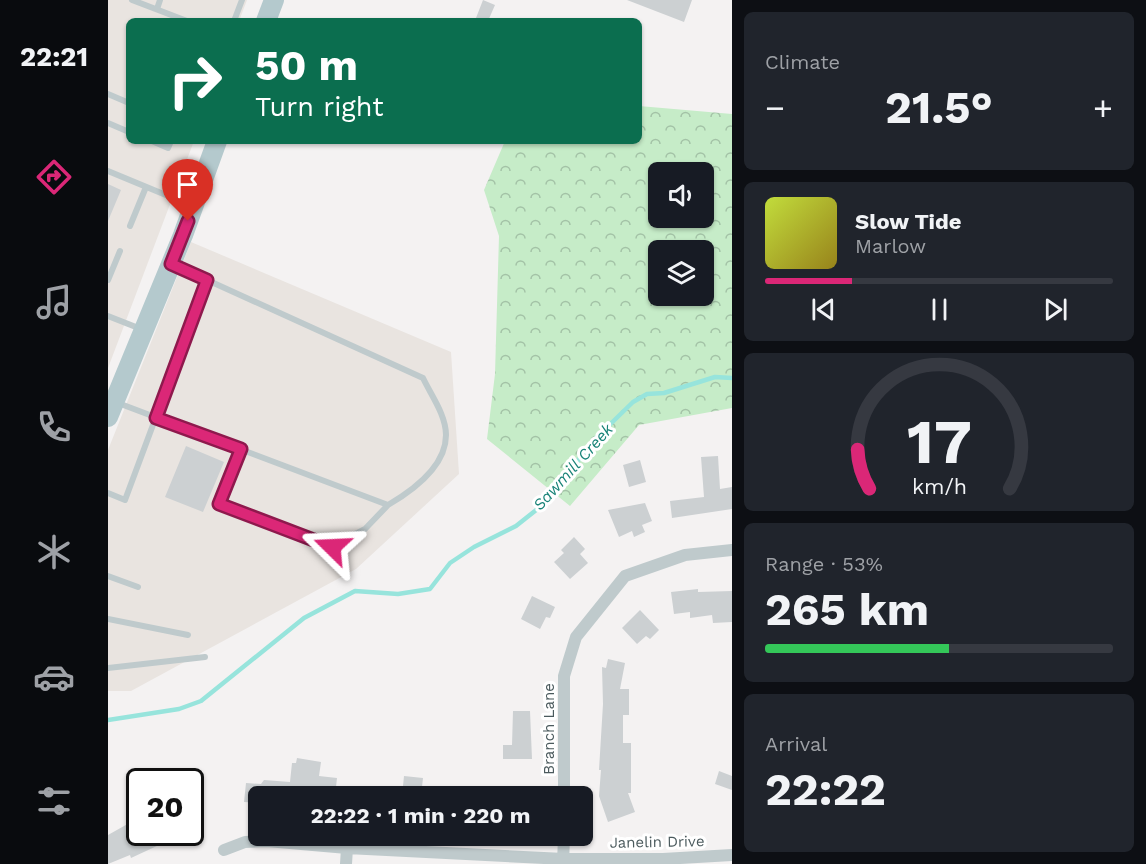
<!DOCTYPE html>
<meta charset="utf-8">
<style>
:root{--surface:#171b24;--page:#20242c;--text:#f1f3f6;--muted:#9ea1a6;--line:#363941;--accent:#db2777}
body{margin:0;font-family:"Work Sans",sans-serif;background:var(--page);color:var(--text);height:100vh;display:flex;flex-direction:column;font-size:22px;white-space:nowrap}
*{box-sizing:border-box;margin:0}
p{font-size:20px;color:var(--muted)}
.icon{flex:none;width:33px;height:33px;fill:none;stroke:currentColor;stroke-width:2;stroke-linecap:round;stroke-linejoin:round}
.map{position:relative;flex:1;overflow:hidden}
.sheet{display:flex;flex-direction:column;gap:12px;padding:12px;background:#0d0f14;width:414px}
.sheet>*{flex:none}
.banner{position:absolute;left:18px;top:18px;width:516px;height:126px;border-radius:9px;box-shadow:0 2px 4px #0004;background:#0b6e4f;color:#fff;overflow:hidden}
.buttons{position:absolute;left:540px;top:162px;display:grid;gap:12px}
.buttons a{display:grid;place-items:center;width:66px;height:66px;border-radius:9px;background:var(--surface);box-shadow:0 2px 4px #0004;font-size:30px}
.speed{position:absolute;left:18px;top:768px;display:flex;gap:12px;font-size:30px;font-weight:700;text-align:center}
.speed>*{display:grid;place-content:center;width:78px;height:78px;border-radius:50%;background:var(--surface);box-shadow:0 2px 4px #0004;line-height:1}
.speed .limit{border:3px solid #111;border-radius:9px;background:#fff;color:#111}
.pin{position:absolute;display:grid;place-items:center;width:51px;height:51px;color:#fff;margin:-62px -26px;border-radius:50% 50% 50% 0;rotate:-45deg;box-shadow:0 0 6px #0007}
.pin .icon{rotate:45deg}
.me{position:absolute;width:66px;margin:-33px;rotate:291deg;stroke-linejoin:round;filter:drop-shadow(0 0 4px #0008)}
.turn{display:flex;align-items:center;gap:21px;height:126px;padding:0 30px;font-size:27px}
.turn .icon{width:78px;height:78px;stroke-width:2.5}
.turn b{display:block;font-size:42px;line-height:51px}
.big{font-size:45px;font-weight:700;line-height:1.1}
.sheet .widget{flex:1;display:flex;flex-direction:column;justify-content:center;gap:9px;min-width:0;padding:0 21px;border-radius:9px;background:var(--page)}
.sheet .dial{align-items:center;gap:0}
.dial svg{height:156px;overflow:visible;fill:none;stroke:var(--line);stroke-width:7;stroke-linecap:round;text-anchor:middle}
.dial text{fill:var(--text);stroke:none}
.song{display:flex;align-items:center;gap:18px}
.cover{width:72px;height:72px;border-radius:9px;background:linear-gradient(135deg,hsl(70 70% 55%),hsl(50 70% 35%))}
.played{height:6px;border-radius:3px;background:linear-gradient(90deg,var(--accent) 25%,var(--line) 25%)}
.keys{display:flex;justify-content:space-around;direction:ltr}
.heat{display:flex;justify-content:space-between;align-items:center;font-size:33px;direction:ltr}
.charge{height:9px;border-radius:4px;background:linear-gradient(90deg,#34c759 53%,var(--line) 0)}
.trip{position:absolute;left:140px;top:786px;width:345px;height:60px;border-radius:9px;background:var(--surface);box-shadow:0 2px 4px #0004;font-weight:700;line-height:60px;text-align:center}
main{display:flex;flex:1;min-height:0}
.dock{display:flex;flex-direction:column;width:108px;justify-content:space-around;align-items:center;background:#090b0e;color:var(--muted)}
.dock .icon{width:42px;height:42px}
.dock .current{color:var(--accent)}
.dock b{font-size:27px;color:var(--text)}
.map>svg:first-child{display:block}
.commercial{fill:#e9e4e0}
.forest{fill:url(#forest-crowns);fill-rule:evenodd}
.lines{fill:none;stroke-linecap:round;stroke-linejoin:round}
.stream{stroke:#97e4dc;stroke-width:4.5}
.building{fill:#ccd0d2}
.service{stroke:#bfcacc;stroke-width:6}
.minor{stroke:#bfcacc;stroke-width:12}
.primary{stroke:#b4c9cd;stroke-width:20}
.route-casing{stroke:#8e194d;stroke-width:15}
.route{stroke:#db2777;stroke-width:10}
.labels{text-anchor:middle;dominant-baseline:central;stroke-width:6;stroke-linejoin:round;paint-order:stroke}
.street-label{font-size:15px;fill:#4b5a5d;stroke:#fff}
.water-label{font-size:16px;font-style:italic;fill:#198378;stroke:#fff}
</style>
<main>
<nav class="dock">
<b>22:21</b>
<svg class="icon current" aria-label="directions" viewBox="0 0 24 24"><path d="M12 3l9 9-9 9-9-9zM9 14v-3h6M13 9l2 2-2 2"/></svg>
<svg class="icon" aria-label="music" viewBox="0 0 24 24"><path d="M9 18V5l10-2v13"/><circle cx="6" cy="18" r="3"/><circle cx="16" cy="16" r="3"/></svg>
<svg class="icon" aria-label="phone" viewBox="0 0 24 24"><path d="M5 4h4l2 5-3 2q2 4 5 5l2-3 5 2v4C11 20 4 13 5 4z"/></svg>
<svg class="icon" aria-label="climate" viewBox="0 0 24 24"><path d="M12 3v18M4 7l16 10M4 17L20 7"/></svg>
<svg class="icon" aria-label="car" viewBox="0 0 24 24"><path d="M5 17H2v-5l4-1 3-4h7l3 4 3 1v5h-3M9 17h6M6 11h13"/><circle cx="7" cy="17" r="2"/><circle cx="17" cy="17" r="2"/></svg>
<svg class="icon" aria-label="filters" viewBox="0 0 24 24"><path d="M4 7h16M4 17h16"/><circle cx="9" cy="7" r="2"/><circle cx="15" cy="17" r="2"/></svg>
</nav>
<div class="map">
<svg width="624" height="864" viewBox="0 0 624 864">
<defs>
<pattern id="forest-crowns" width="20" height="18" patternUnits="userSpaceOnUse" patternTransform="scale(1.5)"><rect width="20" height="18" fill="#c6ecc8"/><path d="M2 6a3 3 0 1 1 6 0M12 15a3 3 0 1 1 6 0" fill="none" stroke="#a3c2a6"/></pattern>
</defs>
<rect width="100%" height="100%" fill="#f4f2f2"/>
<path class="commercial" d="M0,0h139l-8,21h-110v120h65l-86,227z
M83,242l260,110 8,122 -103,95 -225,122h-23v-241z"/>
<path class="forest" d="M531,106l93,8v294l-93,17 -69,81 -83,-67 8,-65 4,-138 -15,-46 21,-49h134zM550,172h46v46h-46zM550,250h46v46h-46z"/>
<g class="lines">
<path class="stream" d="M0,720l71,-11 22,-8 103,-83 51,-27 43,3 32,-5 20,-26 24,-16 42,-21 29,-23 49,-63 39,-38 14,-8 17,-1 51,-16 17,1"/>
</g>
<path class="building" d="M375,0l12,5 -7,16 -12,-3z
M519,0h65l-8,22z
M0,184l13,6 -13,31z
M78,446l38,16 -21,50 -38,-15z
M610,456l2,33 12,-2v22l-60,9 -2,-17 34,-4 -3,-40z
M532,460l6,22 -17,5 -6,-22z
M537,503l7,18 -10,4 3,7 -11,5 -2,-6 -13,6 -11,-27z
M466,537l11,12 -5,5 8,9 -18,16 -16,-17 10,-9 -3,-3z
M590,589v3l34,-1v31l-19,1 -1,-8 -22,3v-6l-16,2 -3,-22z
M424,596l23,11 -5,11 -4,-1 -6,12 -19,-10z
M532,610l19,20 -9,9 -4,-3 -9,8 -15,-16z
M500,659l17,4 -5,26h9v26h-6v28h8v50h-3l7,19 -27,10 -9,-26 2,-26h-2l4,-66 -1,-37 4,1z
M405,711h17l2,48h-29v-14h9z
M189,758l24,4 -2,14 18,2 -2,18h-77v7l-14,-1 2,-19 15,1 3,-4 26,2 2,-19h4z
M611,771l13,5v14l-17,-6z
M296,776l19,2 -2,18h-19z
M32,817v15h47l-56,26 -1,-3 -22,9v-29z"/>
<g class="lines">
<path class="service" d="M24,0l55,21
M49,9l3,-9
M126,21l8,-21
M0,94l21,9
M0,123l21,9
M44,141l16,7 3,-7
M0,171l82,34
M22,226l16,-39
M0,280l12,-29
M0,316l33,13
M10,403l270,102c24,-14 58,-38 58,-70 0,-20 -15,-40 -23,-57l-249,-113
M133,449l-22,55 112,43 34,-18 23,-24
M0,493l17,7 82,-220
M0,576l30,11
M0,619l80,16
M0,668l97,-11"/>
<path class="minor" d="M456,796v-120l12,-39 49,-61 60,-21 47,-5
M116,850l21,-8 22,-1 80,7 217,11h99l69,-4
M238,864l1,-16
M455,864l1,-28"/>
<path class="primary" d="M158,21l8,-21
M0,417l75,-182 34,-94"/>
</g>
<g class="lines">
<g class="route-casing">
<path id="route" d="M80,221l-17,43 36,16 -51,138 85,31 -22,55 113,43"/>
</g>
<use href="#route" class="route"/>
</g>
<g class="labels">
<g class="street-label">
<text transform="translate(441 729) rotate(-90)">Branch Lane</text>
<text transform="translate(549 842) rotate(-1)">Janelin Drive</text>
</g>
<g class="water-label">
<text transform="translate(465 467) rotate(-48)">Sawmill Creek</text>
</g>
</g>
</svg>
<div class="buttons">
<a><svg class="icon" aria-label="sound" viewBox="0 0 24 24"><path d="M4 9h4l5-4v14l-5-4H4zM17 9q2 3 0 6"/></svg></a>
<a><svg class="icon" aria-label="layers" viewBox="0 0 24 24"><path d="M12 4l9 5-9 5-9-5zM3 14l9 5 9-5"/></svg></a>
</div>
<div class="speed"><div class="limit">20</div></div>
<div class="pin" style="left:80px;top:221px;background:#d93025"><svg class="icon" aria-label="arrive" viewBox="0 0 24 24"><path d="M6 21V4h12l-3 4 3 4H6"/></svg></div>
<svg class="me" style="left:224px;top:547px" viewBox="-20 -20 40 40"><path d="M0-17L14 15 0 8-14 15z" fill="#db2777" stroke="#fff" stroke-width="4"/></svg>
<div class="trip">22:22 · 1 min · 220 m</div>
<div class="banner">
<div class="turn"><svg class="icon" aria-label="right" viewBox="0 0 24 24"><path d="M7 20v-9h11M14 6l5 5-5 5"/></svg><div><b>50 m</b>Turn right</div></div>
</div>
</div>
<section class="sheet">
<div class="widget"><p>Climate</p>
<div class="heat"><a>−</a><b class="big">21.5°</b><a>+</a></div>
</div>
<div class="widget">
<div class="song"><i class="cover"></i><div><b>Slow Tide</b><p>Marlow</p></div></div>
<div class="played"></div>
<div class="keys"><svg class="icon" aria-label="previous" viewBox="0 0 24 24"><path d="M18 5L8 12l10 7zM5 5v14"/></svg><svg class="icon" aria-label="pause" viewBox="0 0 24 24"><path d="M8 5v14M16 5v14"/></svg><svg class="icon" aria-label="next" viewBox="0 0 24 24"><path d="M6 5l10 7-10 7zM19 5v14"/></svg></div>
</div>
<div class="widget dial"><svg viewBox="0 0 100 80">
<path d="M14 69A42 42 0 1 1 86 69"/>
<path d="M14 69A42 42 0 0 1 8 49" stroke="#db2777"/>
<text x="50" y="56" font-size="32" font-weight="700">17</text>
<text x="50" y="72" font-size="11">km/h</text>
</svg></div>
<div class="widget"><p>Range · 53%</p><b class="big">265 km</b><div class="charge"></div></div>
<div class="widget"><p>Arrival</p><b class="big">22:22</b></div>
</section>
</main>
